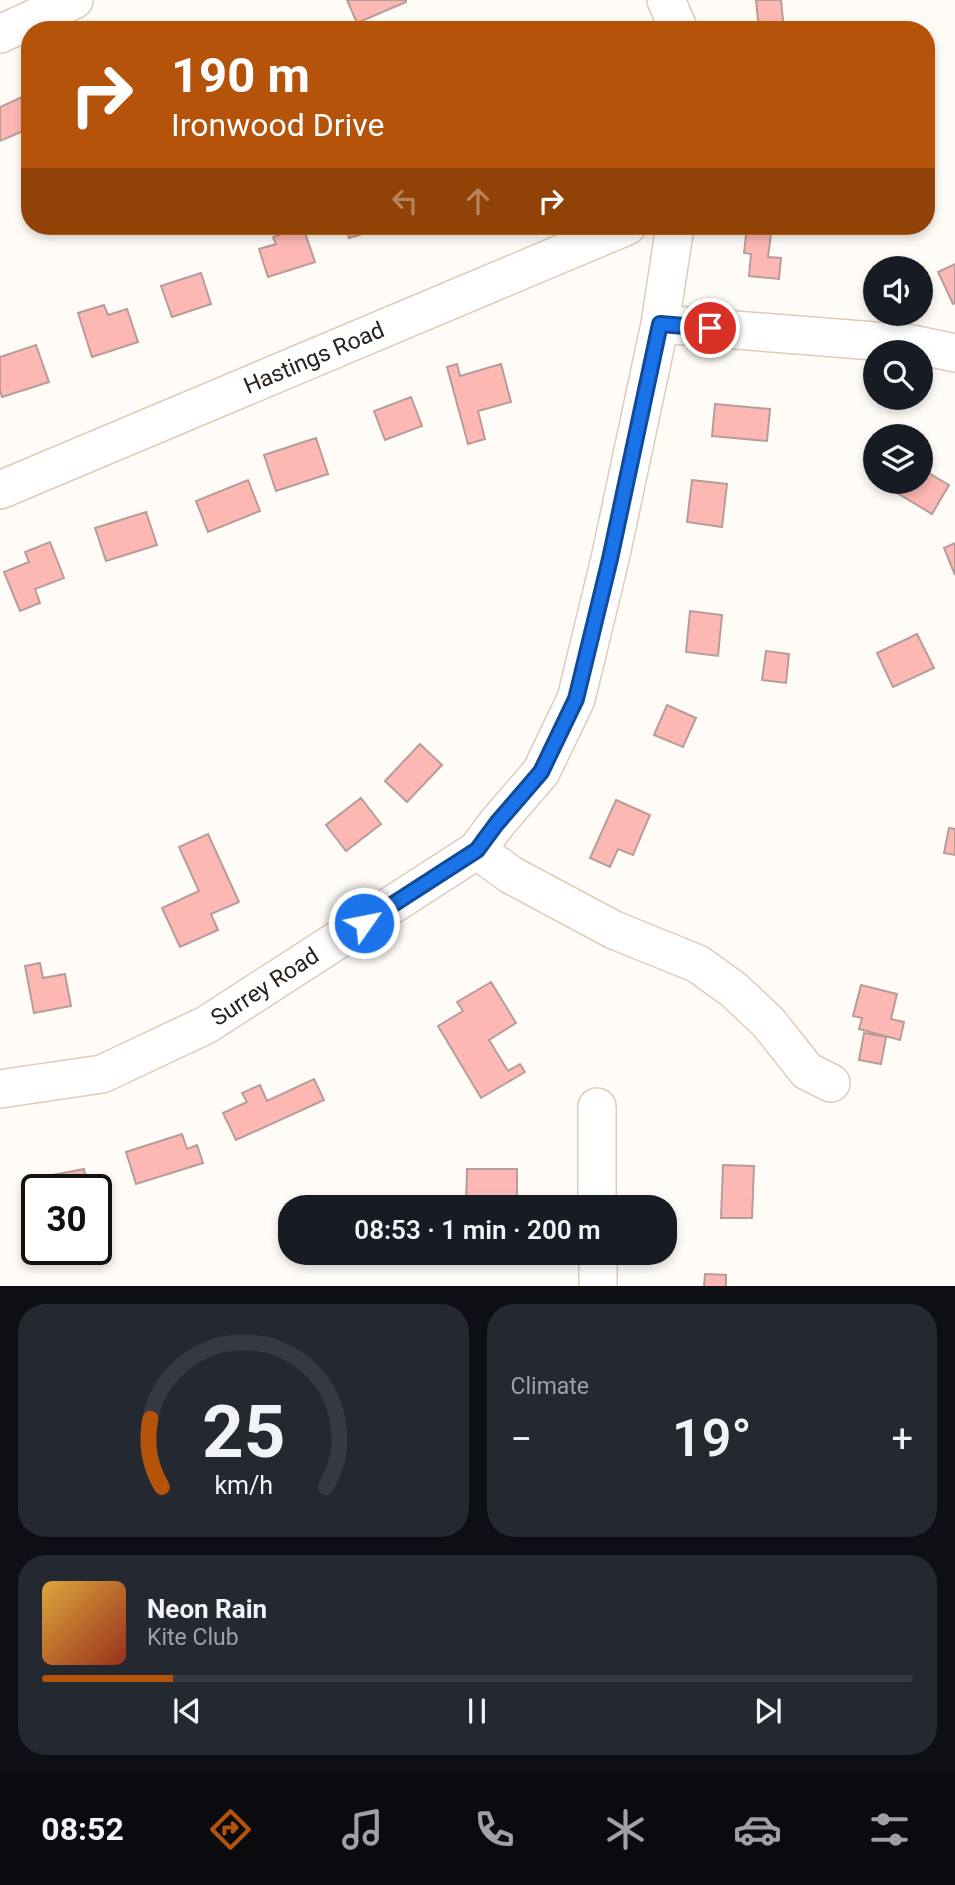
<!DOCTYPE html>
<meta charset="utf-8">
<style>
:root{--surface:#171b24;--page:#242831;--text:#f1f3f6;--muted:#9ea1a6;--line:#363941;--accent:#b45309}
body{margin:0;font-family:Roboto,sans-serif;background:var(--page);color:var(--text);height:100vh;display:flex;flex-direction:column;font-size:26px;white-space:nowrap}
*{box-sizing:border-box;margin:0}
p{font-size:23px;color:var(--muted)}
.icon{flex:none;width:38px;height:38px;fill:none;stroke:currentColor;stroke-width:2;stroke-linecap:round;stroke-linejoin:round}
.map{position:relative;height:1286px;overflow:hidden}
.side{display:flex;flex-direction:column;gap:18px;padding:18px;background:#0d0f14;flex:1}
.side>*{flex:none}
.guide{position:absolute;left:21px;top:21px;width:914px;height:214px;border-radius:28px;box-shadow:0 4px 10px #0003;background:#b45309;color:#fff;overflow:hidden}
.fabs{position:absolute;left:863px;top:256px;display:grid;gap:14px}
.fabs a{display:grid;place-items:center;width:70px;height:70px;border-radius:50%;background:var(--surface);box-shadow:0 4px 10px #0003;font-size:35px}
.speed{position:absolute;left:21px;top:1174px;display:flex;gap:14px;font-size:35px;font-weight:700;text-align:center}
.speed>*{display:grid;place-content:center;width:91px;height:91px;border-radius:50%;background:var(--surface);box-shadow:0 4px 10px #0003;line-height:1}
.speed .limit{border:4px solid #111;border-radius:10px;background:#fff;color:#111}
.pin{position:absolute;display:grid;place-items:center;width:60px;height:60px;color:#fff;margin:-30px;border:4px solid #fff;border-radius:50%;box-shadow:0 2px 7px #0007}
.me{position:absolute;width:77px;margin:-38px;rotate:57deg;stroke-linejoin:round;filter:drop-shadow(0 0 5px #0008)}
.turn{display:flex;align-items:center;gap:24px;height:147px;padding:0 35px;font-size:32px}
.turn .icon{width:91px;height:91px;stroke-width:2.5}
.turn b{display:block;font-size:49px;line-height:60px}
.lanes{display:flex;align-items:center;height:66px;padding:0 35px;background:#0003;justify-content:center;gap:35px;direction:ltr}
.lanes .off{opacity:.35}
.big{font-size:52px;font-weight:600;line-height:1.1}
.side .card{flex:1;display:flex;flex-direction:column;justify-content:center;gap:10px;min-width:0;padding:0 24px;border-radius:28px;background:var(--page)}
.side .dial{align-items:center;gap:0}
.dial svg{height:182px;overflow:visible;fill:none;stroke:var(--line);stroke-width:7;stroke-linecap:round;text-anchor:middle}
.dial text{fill:var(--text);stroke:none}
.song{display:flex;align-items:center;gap:21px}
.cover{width:84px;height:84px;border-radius:10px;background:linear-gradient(135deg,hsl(40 70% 55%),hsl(10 70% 35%))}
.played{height:7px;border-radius:4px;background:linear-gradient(90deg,var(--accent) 15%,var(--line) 15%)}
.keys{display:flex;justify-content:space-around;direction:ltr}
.heat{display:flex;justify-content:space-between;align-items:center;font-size:38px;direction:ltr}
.side .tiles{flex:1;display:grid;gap:18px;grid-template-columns:1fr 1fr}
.card:last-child{grid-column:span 2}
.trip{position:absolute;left:278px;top:1195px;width:399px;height:70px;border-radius:28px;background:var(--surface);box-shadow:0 4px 10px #0003;font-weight:600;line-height:70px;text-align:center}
.dock{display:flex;height:112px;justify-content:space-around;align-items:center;background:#090b0e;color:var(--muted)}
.dock .icon{width:49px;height:49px}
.dock .active{color:var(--accent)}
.dock b{font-size:32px;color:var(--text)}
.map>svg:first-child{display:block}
.building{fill:#fdb8b3;stroke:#b69d9b;stroke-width:2}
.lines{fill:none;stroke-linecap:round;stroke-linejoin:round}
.minor-casing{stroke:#deccbb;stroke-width:40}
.minor{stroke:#fff;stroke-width:37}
.route-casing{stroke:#114b97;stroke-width:18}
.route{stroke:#1a73e8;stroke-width:12}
.labels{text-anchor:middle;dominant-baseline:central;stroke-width:7;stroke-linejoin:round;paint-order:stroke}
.street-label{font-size:23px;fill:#2a231d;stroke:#fff}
</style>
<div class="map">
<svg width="955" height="1287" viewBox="0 0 955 1287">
<rect width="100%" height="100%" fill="#fffbf7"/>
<path class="building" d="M347,0h59v2l-49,21z
M756,0h25l3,30h-25z
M22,97l8,18v13l-30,13v-34z
M345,226h45l-41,12z
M747,226h25l-4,31 13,1 -2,21 -30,-3 2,-22 -7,-1z
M779,226h60l-1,8 -59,-7z
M303,227l12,35 -47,15 -9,-28 17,-5 -3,-7z
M955,264v39l-2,1 -15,-32z
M201,273l10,31 -39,13 -11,-31z
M104,305l4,10 19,-6 11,33 -46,15 -14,-44z
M36,345l13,37 -47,15 -2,-7v-33z
M457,364l3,12 41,-12 10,38 -33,9 7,28 -17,5 -21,-77z
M411,397l11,29 -37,14 -11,-29z
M715,404l55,5 -3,32 -55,-5z
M316,438l12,36 -52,17 -12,-36z
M920,468l29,17 -17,29 -48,-29 2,-4h34z
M248,480l12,31 -52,21 -12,-31z
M692,480l35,4 -5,43 -35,-5z
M146,512l11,33 -51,16 -11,-33z
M50,542l14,36 -29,11 5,14 -20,8 -16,-39 25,-10 -4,-10z
M955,543v32l-11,-27z
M690,611l32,4 -4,41 -32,-4z
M917,634l17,34 -41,19 -16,-34z
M766,651l23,3 -3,29 -24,-3z
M667,705l29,13 -13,29 -29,-12z
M420,744l22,21 -35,37 -22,-21z
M361,798l20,26 -35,27 -20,-26z
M616,800l34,15 -17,40 -15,-6 -8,18 -20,-9z
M949,828l6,1v26l-11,-2z
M208,834l31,68 -28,12 7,16 -38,17 -18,-39 37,-17 -20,-44z
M40,963l3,15 22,-4 6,32 -37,7 -9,-47z
M491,982l25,41 -27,17 19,31 12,-7 5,8 -44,26 -43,-72 25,-15 -6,-9z
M861,985l36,9 -6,25 13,3 -4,18 -41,-11 3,-11 -9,-2z
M864,1033l22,4 -5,27 -22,-4z
M314,1079l10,21 -88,40 -13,-27 24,-11 -5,-9 18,-8 7,16z
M182,1134l5,15 10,-4 6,18 -67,21 -10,-32z
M723,1165l31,1 -2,52h-31z
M84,1169l4,21h-49l-2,-12z
M467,1169h50v27l9,1v11h-38v-3h-22z
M705,1274l21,1v12h-22z"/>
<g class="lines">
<g class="minor-casing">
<path id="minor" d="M666,0l13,30
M0,34l74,-34
M660,324l252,20 43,9
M0,490l627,-264
M477,850l34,25 103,55 84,34 36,26 34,32 39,49 24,12
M0,1089l102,-15 104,-49 271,-175 20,-27 44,-51 35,-73 34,-140 50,-235 15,-98
M597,1107v101
M598,1253v34"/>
</g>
<use href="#minor" class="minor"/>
</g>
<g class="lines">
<g class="route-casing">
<path id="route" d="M364,923l113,-73 20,-27 44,-51 35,-73 34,-140 50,-235 50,4"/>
</g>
<use href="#route" class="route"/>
</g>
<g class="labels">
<g class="street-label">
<text transform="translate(314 358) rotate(-23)">Hastings Road</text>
<text transform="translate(265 987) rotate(-33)">Surrey Road</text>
</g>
</g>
</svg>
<div class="fabs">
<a><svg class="icon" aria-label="sound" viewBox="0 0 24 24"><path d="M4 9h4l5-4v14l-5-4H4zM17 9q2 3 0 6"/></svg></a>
<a><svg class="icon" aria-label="search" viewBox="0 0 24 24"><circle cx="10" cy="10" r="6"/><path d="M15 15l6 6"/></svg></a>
<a><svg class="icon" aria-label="layers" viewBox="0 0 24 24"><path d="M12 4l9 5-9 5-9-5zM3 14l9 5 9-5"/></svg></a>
</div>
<div class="speed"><div class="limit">30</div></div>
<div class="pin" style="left:710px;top:328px;background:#d93025"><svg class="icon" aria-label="arrive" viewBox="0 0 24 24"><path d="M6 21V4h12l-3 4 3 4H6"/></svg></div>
<svg class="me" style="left:364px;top:923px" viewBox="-20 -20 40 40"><circle r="17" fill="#1a73e8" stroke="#fff" stroke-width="3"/><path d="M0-11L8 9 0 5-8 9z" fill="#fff"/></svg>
<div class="trip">08:53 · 1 min · 200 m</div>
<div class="guide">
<div class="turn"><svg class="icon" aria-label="right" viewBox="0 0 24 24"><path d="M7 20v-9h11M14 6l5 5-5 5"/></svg><div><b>190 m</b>Ironwood Drive</div></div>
<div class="lanes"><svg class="icon off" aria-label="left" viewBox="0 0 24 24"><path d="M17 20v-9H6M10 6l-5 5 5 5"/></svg><svg class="icon off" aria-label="ahead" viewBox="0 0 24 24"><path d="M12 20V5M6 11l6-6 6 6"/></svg><svg class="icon" aria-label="right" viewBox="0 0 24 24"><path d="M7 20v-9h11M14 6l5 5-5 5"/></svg></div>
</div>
</div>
<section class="side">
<div class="tiles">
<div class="card dial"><svg viewBox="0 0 100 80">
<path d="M14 69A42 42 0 1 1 86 69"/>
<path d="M14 69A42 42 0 0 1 9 39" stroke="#b45309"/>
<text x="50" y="56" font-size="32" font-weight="700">25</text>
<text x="50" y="72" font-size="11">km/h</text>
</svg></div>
<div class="card"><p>Climate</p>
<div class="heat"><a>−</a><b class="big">19°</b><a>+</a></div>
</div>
<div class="card">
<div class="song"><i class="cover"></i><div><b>Neon Rain</b><p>Kite Club</p></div></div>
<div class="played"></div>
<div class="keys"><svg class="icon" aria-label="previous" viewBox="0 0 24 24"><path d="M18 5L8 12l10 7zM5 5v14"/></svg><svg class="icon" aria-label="pause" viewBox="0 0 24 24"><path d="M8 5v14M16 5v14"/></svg><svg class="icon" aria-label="next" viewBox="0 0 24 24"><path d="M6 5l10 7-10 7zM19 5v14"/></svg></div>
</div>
</div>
</section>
<nav class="dock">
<b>08:52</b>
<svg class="icon active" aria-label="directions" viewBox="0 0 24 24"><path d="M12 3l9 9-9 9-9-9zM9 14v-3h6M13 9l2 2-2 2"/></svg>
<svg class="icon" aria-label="music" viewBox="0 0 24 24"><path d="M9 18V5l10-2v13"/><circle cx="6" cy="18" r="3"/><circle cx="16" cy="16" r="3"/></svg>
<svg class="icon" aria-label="phone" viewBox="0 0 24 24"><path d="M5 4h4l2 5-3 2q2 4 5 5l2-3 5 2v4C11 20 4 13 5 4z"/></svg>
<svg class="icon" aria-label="climate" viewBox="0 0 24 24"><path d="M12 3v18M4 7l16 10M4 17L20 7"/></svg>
<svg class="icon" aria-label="car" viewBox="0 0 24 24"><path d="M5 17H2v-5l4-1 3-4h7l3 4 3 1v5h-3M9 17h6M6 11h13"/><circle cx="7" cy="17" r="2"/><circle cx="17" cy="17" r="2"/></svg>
<svg class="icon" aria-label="filters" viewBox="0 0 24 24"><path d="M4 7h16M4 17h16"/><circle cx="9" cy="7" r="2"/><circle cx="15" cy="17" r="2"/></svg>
</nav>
